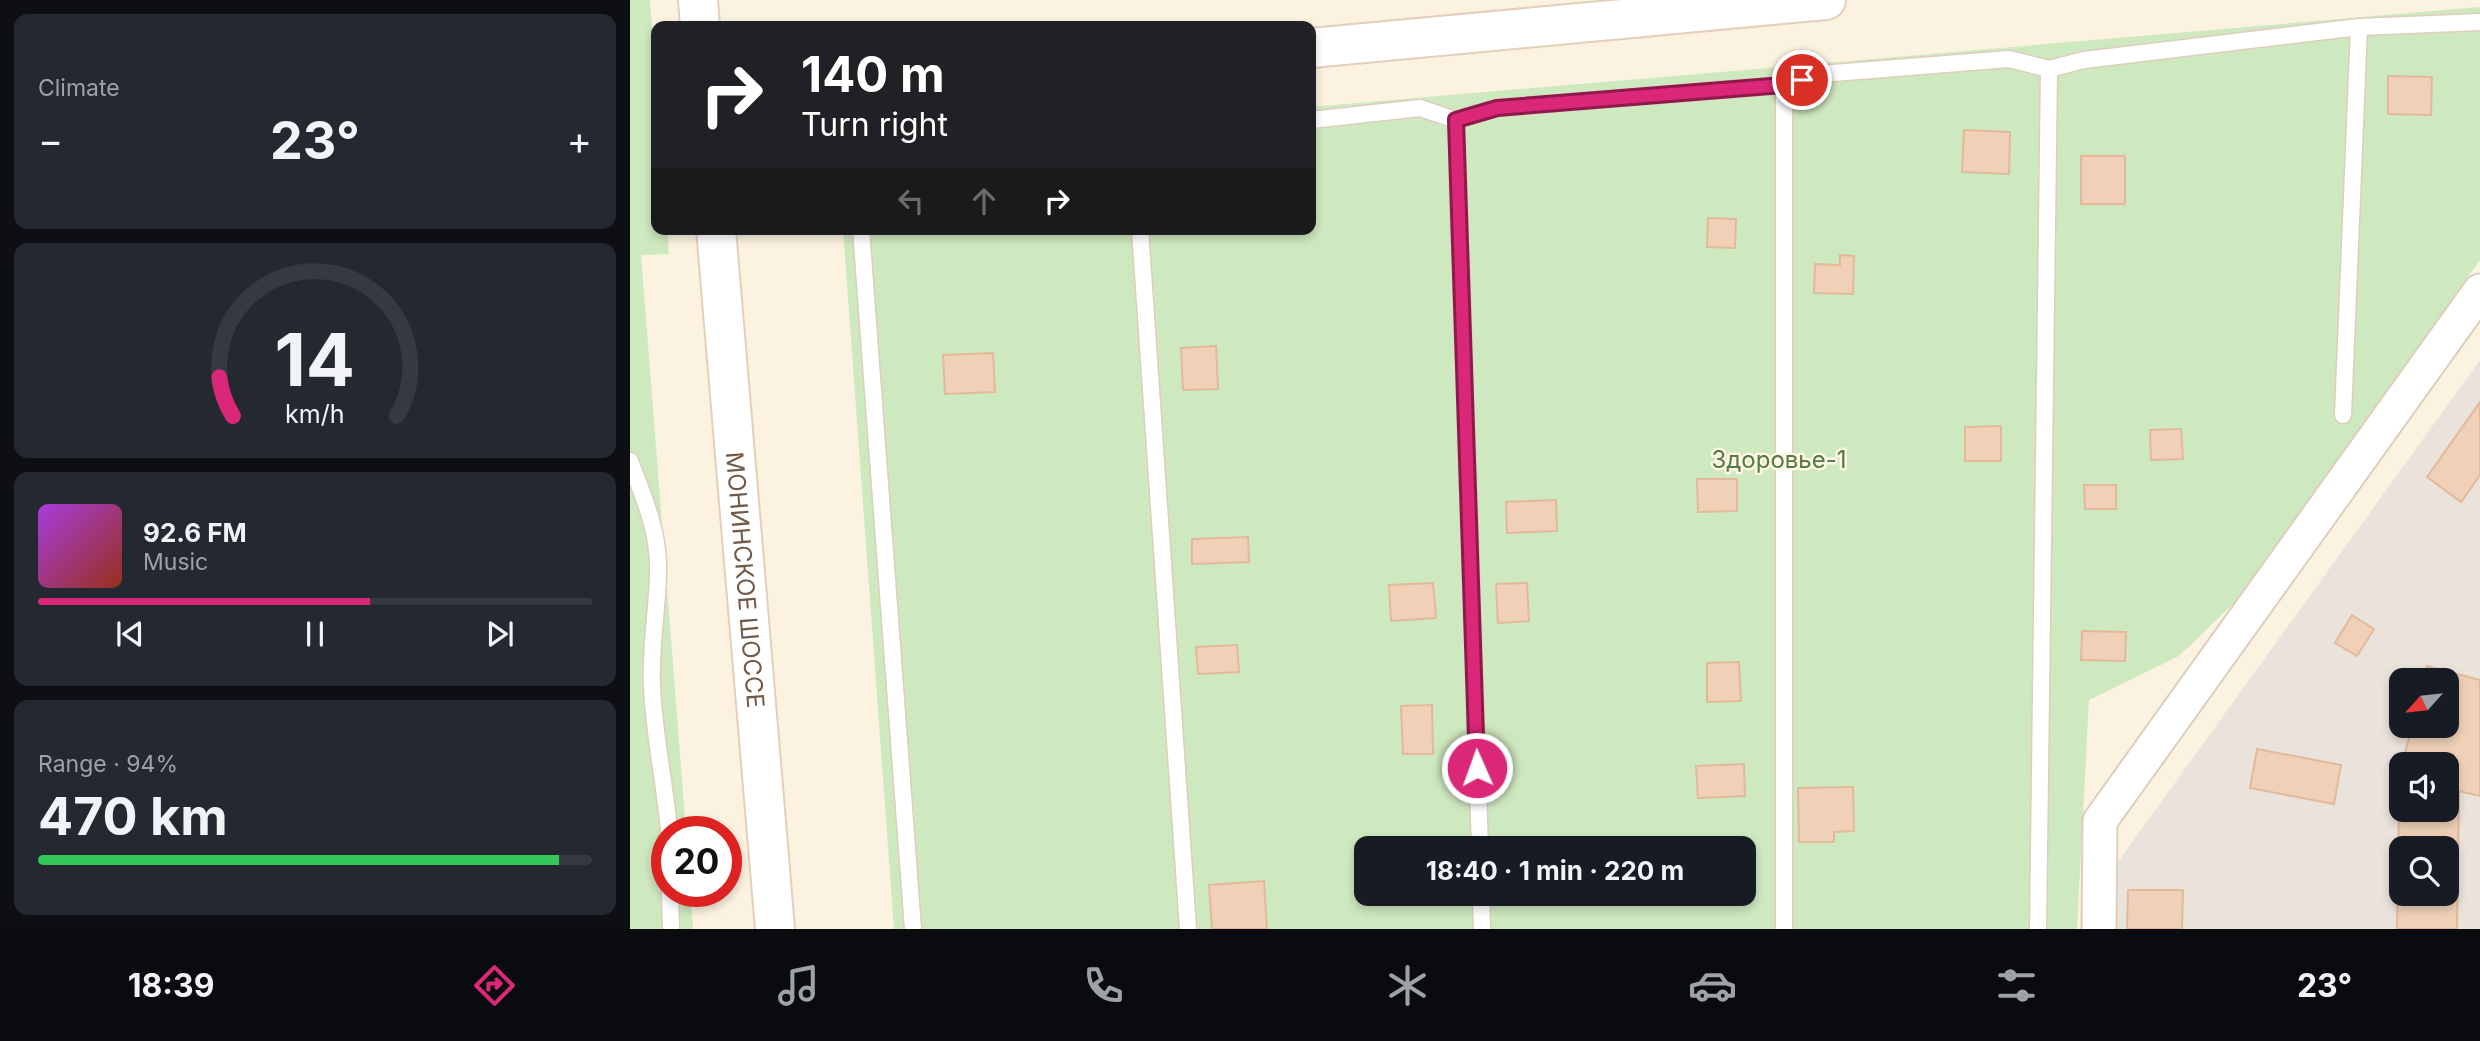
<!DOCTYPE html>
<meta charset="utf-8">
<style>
:root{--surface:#171b24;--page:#242831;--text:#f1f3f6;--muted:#9ea1a6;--line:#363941;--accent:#db2777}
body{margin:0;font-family:Inter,sans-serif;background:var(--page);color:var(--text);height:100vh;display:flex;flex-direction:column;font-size:26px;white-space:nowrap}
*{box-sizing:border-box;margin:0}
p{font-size:23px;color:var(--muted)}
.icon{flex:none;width:38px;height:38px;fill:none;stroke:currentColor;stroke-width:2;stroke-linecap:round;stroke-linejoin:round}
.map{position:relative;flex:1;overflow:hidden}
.drawer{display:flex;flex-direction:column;gap:14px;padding:14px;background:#0d0f14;width:630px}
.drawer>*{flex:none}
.hud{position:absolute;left:21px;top:21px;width:665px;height:214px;border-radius:14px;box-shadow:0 4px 10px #0003;background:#202124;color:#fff;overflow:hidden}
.needle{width:46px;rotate:243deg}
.controls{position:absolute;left:1759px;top:668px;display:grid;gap:14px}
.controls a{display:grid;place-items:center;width:70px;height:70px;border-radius:14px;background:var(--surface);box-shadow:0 4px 10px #0003;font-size:35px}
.speed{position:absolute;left:21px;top:816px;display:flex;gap:14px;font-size:35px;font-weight:700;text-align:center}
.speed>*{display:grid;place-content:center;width:91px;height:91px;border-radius:50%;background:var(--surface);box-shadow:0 4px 10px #0003;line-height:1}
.speed .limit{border:10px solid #d22;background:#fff;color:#111}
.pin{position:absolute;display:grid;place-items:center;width:60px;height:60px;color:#fff;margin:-30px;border:4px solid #fff;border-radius:50%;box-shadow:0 2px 7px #0007}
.me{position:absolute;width:77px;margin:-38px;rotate:358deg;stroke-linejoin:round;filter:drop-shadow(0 0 5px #0008)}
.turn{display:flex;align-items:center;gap:24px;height:147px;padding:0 35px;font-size:32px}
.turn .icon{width:91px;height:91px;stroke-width:2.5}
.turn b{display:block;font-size:49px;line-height:60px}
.lanes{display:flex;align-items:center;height:66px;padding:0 35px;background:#0003;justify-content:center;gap:35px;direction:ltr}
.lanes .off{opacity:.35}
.big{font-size:52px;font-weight:700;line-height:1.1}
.drawer .tile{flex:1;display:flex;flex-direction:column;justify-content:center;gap:10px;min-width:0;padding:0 24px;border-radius:14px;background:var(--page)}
.drawer .dial{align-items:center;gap:0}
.dial svg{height:182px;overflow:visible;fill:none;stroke:var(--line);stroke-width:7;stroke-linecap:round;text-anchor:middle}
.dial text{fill:var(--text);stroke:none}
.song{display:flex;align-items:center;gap:21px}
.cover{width:84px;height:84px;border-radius:10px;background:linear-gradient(135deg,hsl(280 70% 55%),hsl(10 70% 35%))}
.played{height:7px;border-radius:4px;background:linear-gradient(90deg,var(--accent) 60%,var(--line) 60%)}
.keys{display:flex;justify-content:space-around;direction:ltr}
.heat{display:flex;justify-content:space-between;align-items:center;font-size:38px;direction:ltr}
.charge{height:10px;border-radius:5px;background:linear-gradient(90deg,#34c759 94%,var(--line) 0)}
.trip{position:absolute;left:724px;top:836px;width:402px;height:70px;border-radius:14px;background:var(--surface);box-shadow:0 4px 10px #0003;font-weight:700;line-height:70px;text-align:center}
.tab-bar{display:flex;height:112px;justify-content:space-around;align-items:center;background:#090b0e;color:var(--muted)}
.tab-bar .icon{width:49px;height:49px}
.tab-bar .active{color:var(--accent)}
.tab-bar b{font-size:32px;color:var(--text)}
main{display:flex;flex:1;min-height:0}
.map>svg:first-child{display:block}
.industrial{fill:#eae3db;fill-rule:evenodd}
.green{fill:#cee8bf;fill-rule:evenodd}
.building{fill:#f0d1b8;stroke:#e2b999;stroke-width:2;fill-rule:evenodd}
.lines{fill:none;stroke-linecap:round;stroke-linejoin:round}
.lane-casing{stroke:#dfcebc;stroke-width:19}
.street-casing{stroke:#dfcebc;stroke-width:37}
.secondary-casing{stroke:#e4d0ba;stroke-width:42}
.lane{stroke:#fff;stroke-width:16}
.street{stroke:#fff;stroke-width:33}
.secondary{stroke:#fff;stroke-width:38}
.route-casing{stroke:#8e194d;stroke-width:18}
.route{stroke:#db2777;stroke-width:12}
.labels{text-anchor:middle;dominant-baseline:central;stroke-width:5;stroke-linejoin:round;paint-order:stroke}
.park-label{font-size:24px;fill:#527c43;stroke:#fff6e5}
.street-label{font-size:24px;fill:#715948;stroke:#fff6e5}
</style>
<main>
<section class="drawer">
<div class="tile"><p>Climate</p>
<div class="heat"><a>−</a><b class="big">23°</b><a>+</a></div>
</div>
<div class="tile dial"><svg viewBox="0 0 100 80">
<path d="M14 69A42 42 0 1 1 86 69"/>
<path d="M14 69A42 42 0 0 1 8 52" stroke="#db2777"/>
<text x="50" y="56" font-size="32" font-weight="700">14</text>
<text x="50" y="72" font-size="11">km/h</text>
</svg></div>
<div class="tile">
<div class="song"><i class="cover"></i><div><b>92.6 FM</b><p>Music</p></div></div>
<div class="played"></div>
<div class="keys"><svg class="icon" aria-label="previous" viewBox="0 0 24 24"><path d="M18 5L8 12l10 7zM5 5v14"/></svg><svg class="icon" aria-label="pause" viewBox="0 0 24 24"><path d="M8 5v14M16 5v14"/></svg><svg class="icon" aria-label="next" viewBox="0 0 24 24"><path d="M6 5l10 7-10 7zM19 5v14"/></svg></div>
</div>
<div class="tile"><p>Range · 94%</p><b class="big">470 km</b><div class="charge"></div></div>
</section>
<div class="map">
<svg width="1850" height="929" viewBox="0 0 1850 929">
<rect width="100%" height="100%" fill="#fbf2e0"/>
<path class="industrial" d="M1850,360v569h-373v-52zM1771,681h45v45h-45zM1771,765h45v45h-45zM1771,849h45v45h-45z"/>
<path class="green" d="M0,0h20l6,84v145h11l2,25 -28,1 45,576h-19v60h23l3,38h-63z
M1850,7v253l-243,340 -58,56 -90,44 -12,229h-1183l-51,-700h468v-122zM737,849h378v45h-378z"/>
<path class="building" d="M1758,76l44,1 -1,38 -43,-1z
M1334,130l46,2 -1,42 -47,-2z
M1451,156h44v48h-44z
M1078,218l28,1 -1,29 -28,-1z
M1210,255l14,1 -1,38 -39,-1 1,-29 25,1z
M586,346l2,43 -35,1 -2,-42z
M363,353l2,39 -50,2 -2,-39z
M1850,402v73l-19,27 -34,-25z
M1371,426v35h-36v-34z
M1551,429l2,30 -32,1 -1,-30z
M1067,479h40v32l-39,1z
M1454,485h32v24h-31z
M926,500l1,31 -50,2 -1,-31z
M618,537l1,25 -57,2v-25z
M803,583l3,35 -45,3 -2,-36z
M897,583l2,38 -31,2 -2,-39z
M1722,615l22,14 -17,27 -22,-13z
M1452,631l44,1 -1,29 -44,-1z
M607,645l2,27 -41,2 -2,-27z
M1109,662l2,39 -34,1v-39z
M1797,666l53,14v116l-21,-5 -2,138h-60l2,-124 -3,-8 5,-27v40h45v-45h-44l10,-39h34v-45h-22zM1771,849h45v45h-45z
M802,705l1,49h-30l-2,-48z
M1627,749l84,16 -7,39 -84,-16z
M1114,764l1,32 -47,2 -2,-32z
M1223,787l1,44 -20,1v10h-35l-1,-54z
M634,881l3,48h-55l-3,-44z
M1498,890h55l-1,39h-55z"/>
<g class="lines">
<g class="lane-casing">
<path id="lane" d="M681,120l109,-12 36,12 41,-12 287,-23 37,-11 188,-15 40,10 35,-9 275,-33 121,-5
M826,120l24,729
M231,229l52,700
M510,229l48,700
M1713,415l16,-388
M0,461c14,37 30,73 28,114 -1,37 -8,74 -6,112 2,48 13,96 17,144
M40,891l1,38
M851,894l1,35
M1154,929v-844
M1408,929l11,-860"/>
</g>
<g class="street-casing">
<path id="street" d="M1469,929l1,-108 380,-530"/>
</g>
<g class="secondary-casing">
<g id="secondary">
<path d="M68,0l2,26"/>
<path d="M681,48l515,-48"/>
<path id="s1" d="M86,229l59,700"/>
</g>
</g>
<use href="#lane" class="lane"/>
<use href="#street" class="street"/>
<use href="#secondary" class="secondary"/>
</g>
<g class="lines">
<g class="route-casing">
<path id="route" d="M847,768l-21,-648 41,-12 287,-23 18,-5"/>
</g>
<use href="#route" class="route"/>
</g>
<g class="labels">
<g class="park-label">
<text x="1149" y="459">Здоровье-1</text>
</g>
<g class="street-label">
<text stroke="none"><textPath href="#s1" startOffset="352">МОНИНСКОЕ ШОССЕ</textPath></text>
</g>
</g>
</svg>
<div class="controls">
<a><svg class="needle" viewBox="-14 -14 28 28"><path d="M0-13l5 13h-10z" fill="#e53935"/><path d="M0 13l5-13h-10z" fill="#9ea1a6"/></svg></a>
<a><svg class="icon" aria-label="sound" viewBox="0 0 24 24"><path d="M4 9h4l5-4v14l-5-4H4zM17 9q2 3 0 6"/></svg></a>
<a><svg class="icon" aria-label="search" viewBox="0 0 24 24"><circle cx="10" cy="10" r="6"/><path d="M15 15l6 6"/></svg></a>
</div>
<div class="speed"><div class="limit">20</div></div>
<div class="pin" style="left:1172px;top:80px;background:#d93025"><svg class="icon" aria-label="arrive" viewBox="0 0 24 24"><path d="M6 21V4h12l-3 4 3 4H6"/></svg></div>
<svg class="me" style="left:847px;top:768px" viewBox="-20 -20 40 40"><circle r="17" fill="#db2777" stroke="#fff" stroke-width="3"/><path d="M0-11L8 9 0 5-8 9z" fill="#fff"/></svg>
<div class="trip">18:40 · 1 min · 220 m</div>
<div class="hud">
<div class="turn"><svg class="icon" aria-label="right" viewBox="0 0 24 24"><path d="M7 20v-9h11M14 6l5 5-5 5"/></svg><div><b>140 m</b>Turn right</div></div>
<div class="lanes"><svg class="icon off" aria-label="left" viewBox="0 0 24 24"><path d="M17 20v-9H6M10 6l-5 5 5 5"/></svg><svg class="icon off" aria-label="ahead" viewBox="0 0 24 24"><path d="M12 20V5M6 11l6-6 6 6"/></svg><svg class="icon" aria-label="right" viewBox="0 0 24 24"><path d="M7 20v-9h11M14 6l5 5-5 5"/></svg></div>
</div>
</div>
</main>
<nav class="tab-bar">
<b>18:39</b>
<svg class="icon active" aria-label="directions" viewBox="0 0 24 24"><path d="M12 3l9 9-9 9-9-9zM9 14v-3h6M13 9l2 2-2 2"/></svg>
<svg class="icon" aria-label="music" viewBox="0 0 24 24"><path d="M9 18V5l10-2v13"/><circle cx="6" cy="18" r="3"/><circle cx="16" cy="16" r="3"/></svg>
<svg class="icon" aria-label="phone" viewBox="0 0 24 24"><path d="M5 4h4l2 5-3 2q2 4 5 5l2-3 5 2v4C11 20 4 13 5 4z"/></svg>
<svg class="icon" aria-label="climate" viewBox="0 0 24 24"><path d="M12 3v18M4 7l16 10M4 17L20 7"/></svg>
<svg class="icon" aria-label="car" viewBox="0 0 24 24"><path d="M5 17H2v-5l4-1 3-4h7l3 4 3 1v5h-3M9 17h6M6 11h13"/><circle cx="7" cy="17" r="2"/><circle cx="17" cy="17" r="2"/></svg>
<svg class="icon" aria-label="filters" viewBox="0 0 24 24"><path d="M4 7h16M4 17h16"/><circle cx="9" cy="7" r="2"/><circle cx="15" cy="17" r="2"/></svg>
<b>23°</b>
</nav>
